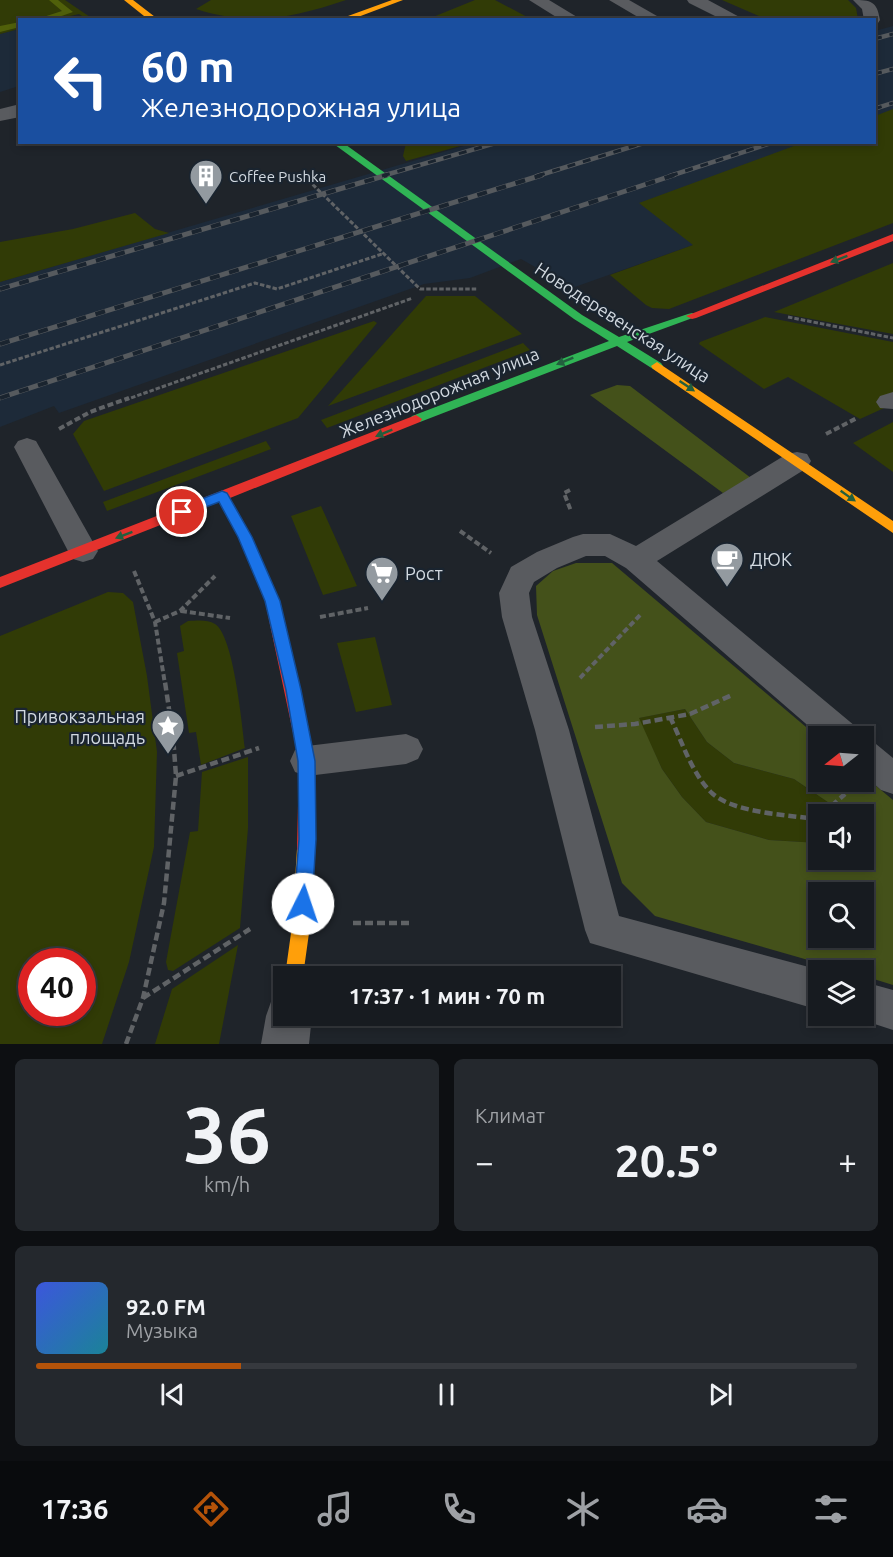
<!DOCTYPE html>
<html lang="ru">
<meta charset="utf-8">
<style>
:root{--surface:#171b20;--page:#24282d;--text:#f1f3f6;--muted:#9ea1a5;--line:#36393e;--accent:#b45309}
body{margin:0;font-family:Ubuntu,sans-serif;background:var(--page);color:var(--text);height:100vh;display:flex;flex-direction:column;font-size:22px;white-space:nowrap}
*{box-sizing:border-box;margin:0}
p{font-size:20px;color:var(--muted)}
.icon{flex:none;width:33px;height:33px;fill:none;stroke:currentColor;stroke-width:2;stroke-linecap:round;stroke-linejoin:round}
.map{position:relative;height:1044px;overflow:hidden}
.panel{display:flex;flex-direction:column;gap:15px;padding:15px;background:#0d0f12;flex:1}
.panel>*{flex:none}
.guide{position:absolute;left:18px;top:18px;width:858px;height:126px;border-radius:0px;box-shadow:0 3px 9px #0003,0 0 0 2px var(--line);background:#1a4fa0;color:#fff;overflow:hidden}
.needle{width:39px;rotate:253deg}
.tools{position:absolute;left:808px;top:726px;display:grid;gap:12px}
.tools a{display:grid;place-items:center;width:66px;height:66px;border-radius:0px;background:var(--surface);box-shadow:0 3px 9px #0003,0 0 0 2px var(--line);font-size:30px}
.speed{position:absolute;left:18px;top:948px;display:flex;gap:12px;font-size:30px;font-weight:700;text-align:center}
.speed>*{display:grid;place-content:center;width:78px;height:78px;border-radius:50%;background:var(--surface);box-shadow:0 3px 9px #0003,0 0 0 2px var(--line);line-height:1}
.speed .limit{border:9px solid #d22;background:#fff;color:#111}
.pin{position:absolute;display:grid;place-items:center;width:51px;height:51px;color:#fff;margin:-26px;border:3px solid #fff;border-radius:50%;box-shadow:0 2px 6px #0007}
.me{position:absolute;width:66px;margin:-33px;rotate:4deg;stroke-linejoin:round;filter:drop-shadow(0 0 4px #0008)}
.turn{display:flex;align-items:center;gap:21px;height:126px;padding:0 24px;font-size:27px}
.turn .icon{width:78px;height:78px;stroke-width:2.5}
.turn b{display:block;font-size:42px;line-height:51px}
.big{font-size:45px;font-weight:600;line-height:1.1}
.panel .widget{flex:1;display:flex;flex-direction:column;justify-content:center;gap:9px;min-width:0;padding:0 21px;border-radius:9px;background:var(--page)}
.panel .dial{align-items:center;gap:0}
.dial b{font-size:78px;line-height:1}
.song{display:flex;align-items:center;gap:18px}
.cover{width:72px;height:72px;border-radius:9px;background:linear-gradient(135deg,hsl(230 70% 55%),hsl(190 70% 35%))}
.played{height:6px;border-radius:3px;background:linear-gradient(90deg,var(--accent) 25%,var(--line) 25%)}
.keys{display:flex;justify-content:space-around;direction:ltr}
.heat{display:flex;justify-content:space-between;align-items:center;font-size:33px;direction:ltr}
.panel .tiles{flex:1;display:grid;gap:15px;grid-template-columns:1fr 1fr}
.widget:last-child{grid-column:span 2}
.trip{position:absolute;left:273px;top:966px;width:348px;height:60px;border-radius:0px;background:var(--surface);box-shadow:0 3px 9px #0003,0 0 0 2px var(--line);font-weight:600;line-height:60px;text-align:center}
.menu{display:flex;height:96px;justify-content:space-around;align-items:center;background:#090b0d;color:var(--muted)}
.menu .icon{width:42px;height:42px}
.menu .on{color:var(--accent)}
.menu b{font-size:27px;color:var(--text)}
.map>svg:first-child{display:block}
.built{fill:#1d2a39}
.green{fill:#313b06;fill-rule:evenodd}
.forest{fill:#44511a;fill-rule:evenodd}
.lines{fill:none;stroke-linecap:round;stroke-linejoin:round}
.stream{fill:#50600a;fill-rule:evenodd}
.path-far2{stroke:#606366;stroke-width:3;stroke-dasharray:4.5 2;stroke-linecap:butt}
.path-far1{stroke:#606366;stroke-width:4;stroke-dasharray:6 3;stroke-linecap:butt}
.path{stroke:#606366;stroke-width:4.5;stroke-dasharray:8 4;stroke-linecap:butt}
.lane{fill:#595b5f;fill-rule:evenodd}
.street{fill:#595b5f;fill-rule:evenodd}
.fast{fill:#30b455;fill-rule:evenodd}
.slow{fill:#ff9f0a;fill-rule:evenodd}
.jam{fill:#e5322d;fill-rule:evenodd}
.rail-far1-casing{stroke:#565a5e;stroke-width:4.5}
.rail-casing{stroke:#565a5e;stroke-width:5}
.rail-far1{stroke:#1a242f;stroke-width:3;stroke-dasharray:8;stroke-linecap:butt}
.rail{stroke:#1a242f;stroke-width:4;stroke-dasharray:10;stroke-linecap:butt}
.oneway{fill:#235e3e}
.route{fill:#1a73e8;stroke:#114b97;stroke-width:1.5}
.labels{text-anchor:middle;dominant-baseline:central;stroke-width:4.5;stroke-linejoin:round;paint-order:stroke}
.far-poi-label{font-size:15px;fill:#d2d9e0;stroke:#1a242f;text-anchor:start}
.street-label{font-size:18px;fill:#d2d9e0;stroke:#1a242f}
.poi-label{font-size:18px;fill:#d2d9e0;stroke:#1a242f;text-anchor:start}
</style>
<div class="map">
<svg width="893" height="1044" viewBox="0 0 893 1044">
<rect width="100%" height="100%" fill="#1f242a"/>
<path class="built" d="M893,26v95l-18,6v-96z
M19,29v57l-19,6v-58z
M474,143h356l-137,102 -121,43 -51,-29 -51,19 -46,6 -365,129 -5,-7 -54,21v-145z"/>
<path class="green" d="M0,0h65l28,19h-7l-7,-5 -22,5 -37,1 -1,9 -19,5z
M211,0h135c-54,18 -94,27 -150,9z
M475,0h20l36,19h-103z
M722,0h126l8,8 2,11h-92z
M893,109v114l-224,86 -17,-1 -6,-3 -36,-30 83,-30 -54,-42 163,-60 72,-1 1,-26z
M406,143v-1l65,1 -65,18 -3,-5z
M135,213l20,16 14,4 -169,49v-40l73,-13z
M893,263v71l-119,-22z
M426,296h49l47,38 -194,72z
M765,317l128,25v62l-33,15 -72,-42 -24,12 -65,-45 1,-2z
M374,321l3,2 -79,95 -194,73 -31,-57 11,-13z
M523,343l7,7 -203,78 -6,-8z
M893,422v50l-40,-29z
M266,441l5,8 -164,62 -4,-9z
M321,506l36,80 -34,9 -32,-79z
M108,592l15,1 10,9 14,74 10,76 -3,95 -25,115 -27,82h-102v-408zM32,962h50v50h-50z
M188,621c8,0 19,-2 27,3 19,12 27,101 30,124l-44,17 -5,-33 -7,1 -12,-80 7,-2 -4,-25z
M375,637l17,68 -36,7 -19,-69z
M685,709l22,33 27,21 60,16 44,30 -1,5h-18v29l-50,-3 -63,-18 -24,-25 -20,-28 -24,-51z
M248,757v71l-8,100 -67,43 -5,-1 -2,-8 24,-130 8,-1 4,-59z
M238,945l-19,99h-64l17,-55z"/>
<path class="forest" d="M617,385l13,1 121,92 -28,15 -133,-98z
M576,563h36l207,175v44h45v-6l29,24v185l-29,-9v-6h-21l-188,-54 -33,-33 -85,-268 -1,-29 17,-15zM685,709l22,33 27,21 60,16 44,30 -1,5h27v46h-45v-17l-50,-3 -63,-18 -24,-25 -20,-28 -23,-51zM819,892h45v46h-45z"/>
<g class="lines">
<path class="stream" d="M49,0h9l15,12 -23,8h-16l28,-9z
M20,22v5l-20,5v-6z"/>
<path class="path-far2" d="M308,180l112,109h57
M788,317l105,21
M0,365l255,-82 22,6 105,-35
M125,400l288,-102"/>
<path class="path-far1" d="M59,429l31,-17 39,-14
M826,434l31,-16
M570,490l-6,3 7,18
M460,531l31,22
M134,571l21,51 10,62
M181,611l49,7
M320,617l48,-9
M155,622l25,-11 35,-35
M580,678l61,-64"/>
<path class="path" d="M670,717c12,24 22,58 43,77 22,19 75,21 103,25l3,-2
M595,727l40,-3 55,-10 42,-19
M176,776l83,-28
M822,814l23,-20
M353,923h59
M143,998l107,-69
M126,1044l17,-46 21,-95 12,-127 -3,-40 -8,-54"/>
<path class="lane" d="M529,0h20l33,20h-21z
M609,0h20l35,20h-21z
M687,0h21l37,20h-22l-34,-17z
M853,0c18,0 24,1 27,20l-2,3 -4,1v-4h-10l-2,-11z
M893,392v17l-13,-1 -4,-6 4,-6z
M27,438l9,3 62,110 -5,8 -10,3 -10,-3 -5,-8 -54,-104 4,-6z
M797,452l10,2 4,7 -4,7 -150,93 198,165 5,10h-40l-194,-168 -21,-12h-19l-29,12 -23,14 -5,11 3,24 37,113 50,186 201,54 -1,40 -229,-67 -5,-13 -50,-200 -33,-113 -3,-24 12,-26 26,-15 36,-15 10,-3h27l26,12 151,-92z
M406,734l12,5 5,10 -5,10 -12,5 -99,12 -12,-4 -5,-11 5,-11 12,-4z
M864,739l12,5 17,14v36l-12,-4 -17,-15z
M864,982l29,8v40l-43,-14h14z"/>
<path class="street" d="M20,104v13l-20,4v-12z
M284,995v21h28l-3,28h-48l5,-28 6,-17z"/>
<path class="fast" d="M331,142h11l240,173 37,22 69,-23 4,-1 6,3 -71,26 34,21 2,3 -2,3h-8l-36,-23 -197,76h-8l-2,-3 2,-3 197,-75 -35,-22z"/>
<path class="slow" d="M124,0h9l26,20h-10z
M392,0h11l-53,20h-13z
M657,362l236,159v12l-240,-164 -2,-3z
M306,841l6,2 3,6 -5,77 -7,50h-18l7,-50 5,-77 3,-6z"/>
<path class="jam" d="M893,234v7l-197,77 -4,1 -6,-3z
M416,415l6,4 -2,3 -190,76 22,39 27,64 36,160v88l-3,6 -6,2 -6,-2 -3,-6 2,-88 -34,-160 -27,-64 -19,-35 -219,86v-11z"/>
<g class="rail-far1-casing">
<path id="rail-far1" d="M874,39l19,-5
M874,74l19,-5
M874,109l19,-6
M382,176l117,-34
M537,176l110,-34
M670,176l104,-34"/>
</g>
<g class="rail-casing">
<path id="rail" d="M0,289l387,-114
M0,344l542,-169
M0,398l674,-223"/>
</g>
<use href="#rail-far1" class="rail-far1"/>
<use href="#rail" class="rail"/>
</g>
<defs><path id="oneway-solid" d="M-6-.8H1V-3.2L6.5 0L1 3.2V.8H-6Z" transform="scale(1.5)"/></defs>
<g class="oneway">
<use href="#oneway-solid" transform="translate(839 259) rotate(159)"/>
<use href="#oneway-solid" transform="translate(565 361) rotate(158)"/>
<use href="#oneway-solid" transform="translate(687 386) rotate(34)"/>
<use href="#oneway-solid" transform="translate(384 433) rotate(158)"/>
<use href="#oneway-solid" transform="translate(848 496) rotate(35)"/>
<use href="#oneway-solid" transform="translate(124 535) rotate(159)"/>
</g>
<path class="route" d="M222,491l5,2 25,44 28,64 21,89 14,71 1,78 -4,65 -3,6 -6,3 -7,-3 -2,-6 5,-65 -1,-78 -12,-71 -21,-89 -27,-64 -19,-35 -37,14 -6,-4 2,-4z"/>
<defs>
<g id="building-pin" transform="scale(1.725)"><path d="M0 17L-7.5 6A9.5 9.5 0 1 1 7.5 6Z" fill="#939aa0" stroke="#1a242f"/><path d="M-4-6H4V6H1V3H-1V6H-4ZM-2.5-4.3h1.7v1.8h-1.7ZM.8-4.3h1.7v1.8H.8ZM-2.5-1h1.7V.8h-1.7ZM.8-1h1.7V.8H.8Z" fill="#fff"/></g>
<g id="cafe-pin" transform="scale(1.725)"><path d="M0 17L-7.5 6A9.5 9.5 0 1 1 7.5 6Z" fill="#939aa0" stroke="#1a242f"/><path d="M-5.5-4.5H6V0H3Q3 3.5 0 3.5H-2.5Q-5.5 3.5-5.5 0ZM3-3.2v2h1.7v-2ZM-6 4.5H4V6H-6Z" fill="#fff"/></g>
<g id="supermarket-pin" transform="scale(1.725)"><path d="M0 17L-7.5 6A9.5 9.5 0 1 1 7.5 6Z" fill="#939aa0" stroke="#1a242f"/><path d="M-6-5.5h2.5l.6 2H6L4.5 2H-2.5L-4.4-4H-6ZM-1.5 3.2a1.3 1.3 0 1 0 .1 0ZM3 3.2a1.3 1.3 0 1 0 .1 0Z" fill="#fff"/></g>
<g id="sight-pin" transform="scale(1.725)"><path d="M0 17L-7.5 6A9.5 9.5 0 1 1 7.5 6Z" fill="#939aa0" stroke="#1a242f"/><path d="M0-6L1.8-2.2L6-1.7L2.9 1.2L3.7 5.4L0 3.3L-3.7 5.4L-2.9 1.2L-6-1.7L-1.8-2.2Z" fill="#fff"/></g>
</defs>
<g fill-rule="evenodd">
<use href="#building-pin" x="206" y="176"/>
<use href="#cafe-pin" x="727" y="559"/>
<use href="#supermarket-pin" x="382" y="573"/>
<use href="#sight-pin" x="168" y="726"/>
</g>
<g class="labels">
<g class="far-poi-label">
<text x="229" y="176">Coffee Pushka</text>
</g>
<g class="street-label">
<text transform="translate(623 322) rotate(33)">Новодеревенская улица</text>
<text transform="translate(439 392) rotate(-22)">Железнодорожная улица</text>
</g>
<g class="poi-label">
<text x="750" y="559">ДЮК</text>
<text x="405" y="573">Рост</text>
<text x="145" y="716" text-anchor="end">Привокзальная<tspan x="145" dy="21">площадь</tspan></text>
</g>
</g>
</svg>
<div class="tools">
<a><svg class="needle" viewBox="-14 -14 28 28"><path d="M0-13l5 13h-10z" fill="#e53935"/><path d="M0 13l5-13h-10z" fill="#9ea1a5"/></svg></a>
<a><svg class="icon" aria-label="sound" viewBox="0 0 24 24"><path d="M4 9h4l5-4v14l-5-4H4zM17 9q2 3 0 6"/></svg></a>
<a><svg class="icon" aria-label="search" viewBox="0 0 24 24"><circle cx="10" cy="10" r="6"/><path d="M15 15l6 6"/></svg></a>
<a><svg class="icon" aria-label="layers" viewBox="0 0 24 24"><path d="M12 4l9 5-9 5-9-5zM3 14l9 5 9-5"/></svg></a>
</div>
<div class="speed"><div class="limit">40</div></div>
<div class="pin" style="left:182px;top:512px;background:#d93025"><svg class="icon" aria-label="arrive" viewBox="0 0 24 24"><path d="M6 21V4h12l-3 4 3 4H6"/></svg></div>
<svg class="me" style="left:303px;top:904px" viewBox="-20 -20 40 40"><circle r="19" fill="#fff"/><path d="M0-13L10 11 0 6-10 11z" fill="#1a73e8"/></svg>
<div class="trip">17:37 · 1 мин · 70 m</div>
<div class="guide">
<div class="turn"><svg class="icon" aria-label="left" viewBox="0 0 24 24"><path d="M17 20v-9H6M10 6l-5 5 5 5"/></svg><div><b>60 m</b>Железнодорожная улица</div></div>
</div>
</div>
<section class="panel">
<div class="tiles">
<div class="widget dial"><b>36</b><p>km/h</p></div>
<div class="widget"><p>Климат</p>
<div class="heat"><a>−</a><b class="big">20.5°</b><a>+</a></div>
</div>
<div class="widget">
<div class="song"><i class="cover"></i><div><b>92.0 FM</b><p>Музыка</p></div></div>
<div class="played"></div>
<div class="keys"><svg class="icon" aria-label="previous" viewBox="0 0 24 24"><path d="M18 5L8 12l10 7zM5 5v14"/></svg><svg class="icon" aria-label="pause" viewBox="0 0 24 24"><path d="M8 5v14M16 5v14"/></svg><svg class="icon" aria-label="next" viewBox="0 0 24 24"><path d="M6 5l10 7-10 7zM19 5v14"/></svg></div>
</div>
</div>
</section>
<nav class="menu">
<b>17:36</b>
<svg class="icon on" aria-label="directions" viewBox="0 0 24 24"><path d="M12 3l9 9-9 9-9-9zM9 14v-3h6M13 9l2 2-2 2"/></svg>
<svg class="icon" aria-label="music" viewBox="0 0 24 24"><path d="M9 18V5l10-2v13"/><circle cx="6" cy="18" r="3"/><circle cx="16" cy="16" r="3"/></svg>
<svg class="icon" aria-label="phone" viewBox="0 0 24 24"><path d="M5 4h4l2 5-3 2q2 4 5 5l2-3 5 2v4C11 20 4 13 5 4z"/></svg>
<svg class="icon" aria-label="climate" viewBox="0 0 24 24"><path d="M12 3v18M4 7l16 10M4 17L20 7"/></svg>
<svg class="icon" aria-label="car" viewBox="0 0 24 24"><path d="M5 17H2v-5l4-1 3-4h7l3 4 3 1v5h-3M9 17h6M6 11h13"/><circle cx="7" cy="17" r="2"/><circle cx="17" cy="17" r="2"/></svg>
<svg class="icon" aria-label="filters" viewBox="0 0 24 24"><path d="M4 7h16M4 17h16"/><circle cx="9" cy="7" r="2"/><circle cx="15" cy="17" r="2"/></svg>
</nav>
